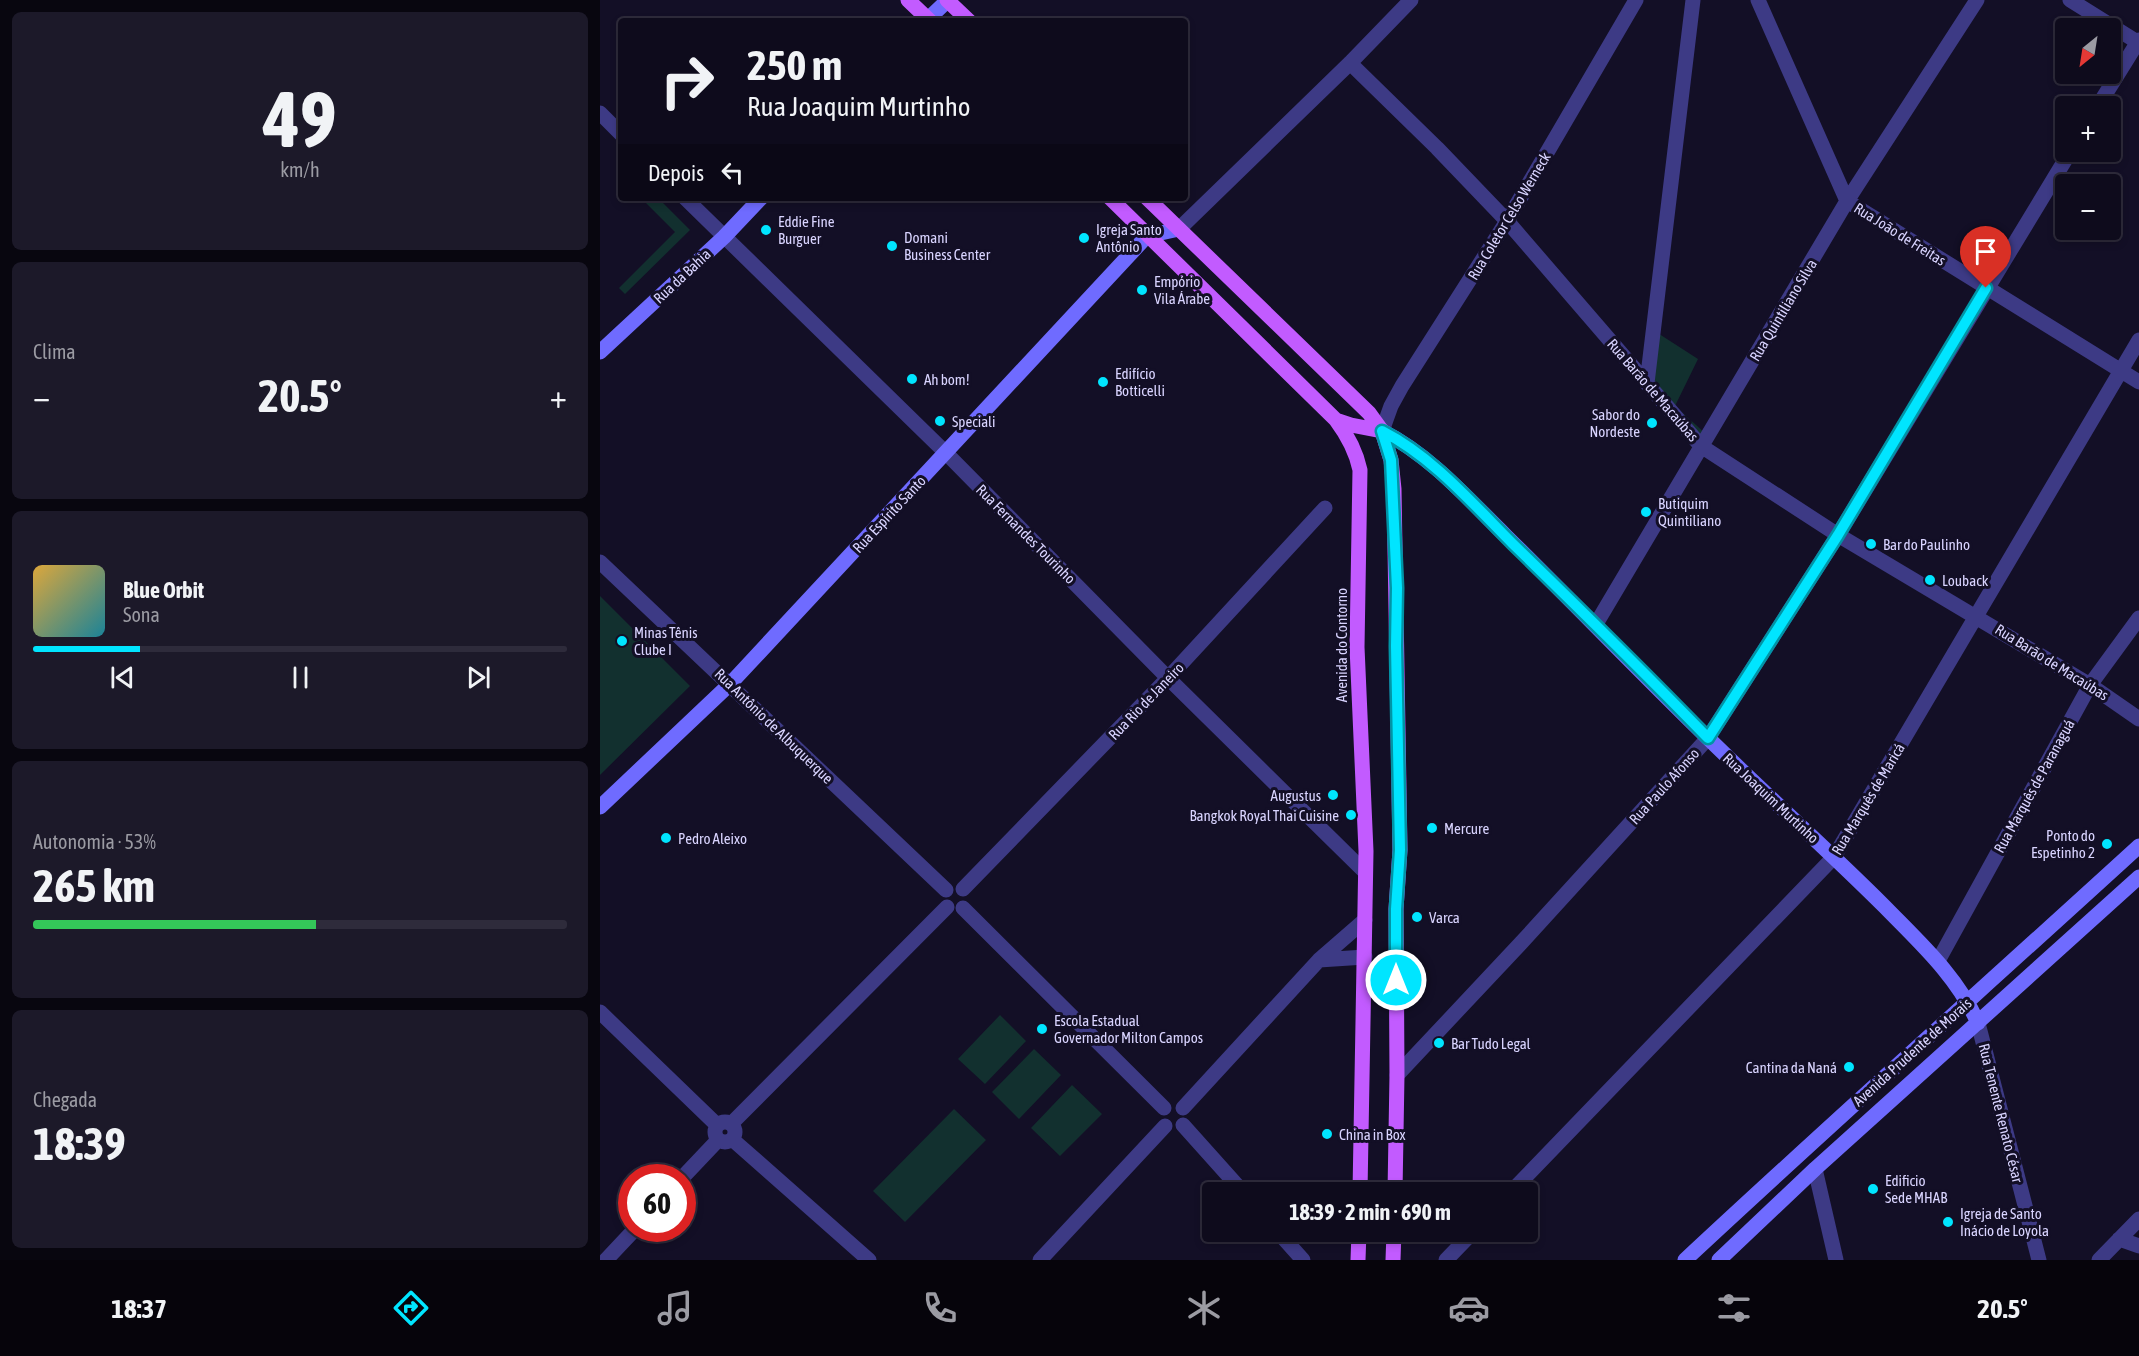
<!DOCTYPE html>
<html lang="pt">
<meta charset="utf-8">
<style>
:root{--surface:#0e0b1c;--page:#1c1929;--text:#f1f3f6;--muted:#9b9ba3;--line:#2e2b3b;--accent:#00e5ff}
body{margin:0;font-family:"Asap Condensed",sans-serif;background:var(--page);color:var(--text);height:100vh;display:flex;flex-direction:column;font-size:22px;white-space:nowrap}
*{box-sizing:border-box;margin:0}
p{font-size:20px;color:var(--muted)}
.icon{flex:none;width:33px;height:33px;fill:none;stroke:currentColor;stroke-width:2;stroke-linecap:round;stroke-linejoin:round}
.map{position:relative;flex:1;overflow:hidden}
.sheet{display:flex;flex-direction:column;gap:12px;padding:12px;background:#08060f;width:600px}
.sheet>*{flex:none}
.top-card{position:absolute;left:18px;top:18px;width:570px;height:183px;border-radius:6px;box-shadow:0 3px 9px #0003,0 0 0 2px var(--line);background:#0e0b1c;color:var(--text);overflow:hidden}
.needle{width:39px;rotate:210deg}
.buttons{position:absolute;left:1455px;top:18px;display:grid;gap:12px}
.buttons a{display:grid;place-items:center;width:66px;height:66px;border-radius:6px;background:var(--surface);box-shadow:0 3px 9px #0003,0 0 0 2px var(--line);font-size:30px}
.speed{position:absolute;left:18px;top:1164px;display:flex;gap:12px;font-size:30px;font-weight:700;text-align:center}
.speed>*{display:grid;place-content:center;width:78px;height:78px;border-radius:50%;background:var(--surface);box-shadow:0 3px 9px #0003,0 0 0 2px var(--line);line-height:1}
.speed .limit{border:9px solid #d22;background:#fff;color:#111}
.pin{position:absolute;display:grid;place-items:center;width:51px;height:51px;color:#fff;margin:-62px -26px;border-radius:50% 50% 50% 0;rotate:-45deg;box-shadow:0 0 6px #0007}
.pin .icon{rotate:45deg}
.me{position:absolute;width:66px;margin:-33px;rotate:0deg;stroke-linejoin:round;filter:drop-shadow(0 0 4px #0008)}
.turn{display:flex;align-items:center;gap:21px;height:126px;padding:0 30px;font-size:27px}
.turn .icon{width:78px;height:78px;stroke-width:2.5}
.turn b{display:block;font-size:42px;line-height:51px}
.then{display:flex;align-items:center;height:57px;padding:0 30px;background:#0003;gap:12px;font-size:22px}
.big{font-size:45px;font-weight:700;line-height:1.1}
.sheet .tile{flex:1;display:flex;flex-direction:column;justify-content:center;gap:9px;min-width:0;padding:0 21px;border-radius:9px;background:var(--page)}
.sheet .dial{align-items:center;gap:0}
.dial b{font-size:78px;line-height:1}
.song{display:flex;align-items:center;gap:18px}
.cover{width:72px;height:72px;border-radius:9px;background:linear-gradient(135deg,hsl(40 70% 55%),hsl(190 70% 35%))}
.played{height:6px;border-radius:3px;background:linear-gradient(90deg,var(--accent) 20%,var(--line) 20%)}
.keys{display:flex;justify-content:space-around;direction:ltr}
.heat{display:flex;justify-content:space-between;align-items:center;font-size:33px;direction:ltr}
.charge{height:9px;border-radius:4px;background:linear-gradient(90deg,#34c759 53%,var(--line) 0)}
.trip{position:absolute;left:602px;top:1182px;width:336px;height:60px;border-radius:6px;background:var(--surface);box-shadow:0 3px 9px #0003,0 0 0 2px var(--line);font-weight:700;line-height:60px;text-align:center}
.dock{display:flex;height:96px;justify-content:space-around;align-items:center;background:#06040b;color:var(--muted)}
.dock .icon{width:42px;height:42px}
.dock .active{color:var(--accent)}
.dock b{font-size:27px;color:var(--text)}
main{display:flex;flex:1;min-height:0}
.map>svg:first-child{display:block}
.green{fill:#12302f}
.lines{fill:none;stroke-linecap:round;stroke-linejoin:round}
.street{stroke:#3d3a85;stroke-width:15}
.secondary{stroke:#6f6bff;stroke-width:15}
.primary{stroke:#c25bff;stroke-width:15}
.route-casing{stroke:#0095a6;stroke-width:15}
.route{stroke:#00e5ff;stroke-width:10}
.poi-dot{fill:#00e5ff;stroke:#130f26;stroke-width:2}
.labels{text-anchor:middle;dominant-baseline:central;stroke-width:6;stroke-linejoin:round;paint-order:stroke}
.street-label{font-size:15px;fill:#d9d4ff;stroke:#130f26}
.poi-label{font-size:15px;fill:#d9d4ff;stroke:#130f26;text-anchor:start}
</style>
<main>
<section class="sheet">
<div class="tile dial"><b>49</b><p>km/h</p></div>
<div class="tile"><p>Clima</p>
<div class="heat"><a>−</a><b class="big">20.5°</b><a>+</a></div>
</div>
<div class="tile">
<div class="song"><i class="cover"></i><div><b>Blue Orbit</b><p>Sona</p></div></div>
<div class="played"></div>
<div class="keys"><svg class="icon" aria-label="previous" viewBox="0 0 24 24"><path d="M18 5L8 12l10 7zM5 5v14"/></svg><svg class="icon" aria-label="pause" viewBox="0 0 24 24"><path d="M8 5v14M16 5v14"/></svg><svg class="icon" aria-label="next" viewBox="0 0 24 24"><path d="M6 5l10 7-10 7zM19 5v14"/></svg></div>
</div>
<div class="tile"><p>Autonomia · 53%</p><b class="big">265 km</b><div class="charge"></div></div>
<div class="tile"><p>Chegada</p><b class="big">18:39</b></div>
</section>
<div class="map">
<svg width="1539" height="1260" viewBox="0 0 1539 1260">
<rect width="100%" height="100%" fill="#130f26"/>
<path class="green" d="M41,198h17l32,32 -65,64 -6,-6 56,-56z
M1053,330l45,29 -23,47 31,28 -6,10 -52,-63z
M0,596l90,90 -90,89z
M400,1015l26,26 -41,43 -27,-25z
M434,1049l27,26 -42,44 -27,-27z
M472,1085l30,29 -42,42 -29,-28z
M354,1109l32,31 -81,82 -32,-31z"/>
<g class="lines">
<path class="street" d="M1158,0l89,201 292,181
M1470,0l69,43
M750,63l87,85 70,73 194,225 137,89 252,150 49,34
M1498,106l41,-66
M0,113l21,21
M85,198l261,255 222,225 197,194
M579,229l171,-166 61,-63
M1047,383l46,-383
M782,431l9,-25 11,-20 105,-165 129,-221
M0,562l346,328
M996,624l251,-423 130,-201
M363,889l205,-211 157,-170
M363,908l201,200
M719,960l46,-3
M1338,961l152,-276 49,-67
M0,1012l117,113
M1378,1023l61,237
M797,1075l124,-132 187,-205 130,-203 232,-383
M583,1108l136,-148 46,-40
M115 1132a10 10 0 1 1 20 0a10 10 0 1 1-20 0Z
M131,1124l216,-217
M583,1125l60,67
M133,1140l136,120
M1215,1169l21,91
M82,1178l36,-38
M911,1192l323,-335 305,-517
M678,1232l25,28
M1519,1239l20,7
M6,1260l30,-32
M440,1260l125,-134
M846,1260l27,-28
M1499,1260l40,-41"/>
<path class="secondary" d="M326,21l22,-21
M0,352l124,-115 37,-39
M782,431c49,25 85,67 124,105 68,67 134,136 202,202 58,57 119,111 177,169 35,36 72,69 93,116
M0,807l130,-123 417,-448 32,-7
M1085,1260c150,-140 303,-276 454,-414
M1119,1260l96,-91 324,-292"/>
<path class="primary" d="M308,0l22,21
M347,0l22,21
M510,198l226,222c12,16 20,31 24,50l-3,177 9,204 -6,341
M547,198l222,215 13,18 9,29 3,29 6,361 -4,59 1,166 -2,117
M736,420l15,5 31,6
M758,1260l1,-28
M793,1260l1,-28"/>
</g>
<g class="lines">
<g class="route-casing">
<path id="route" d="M796,980v-71l4,-59 -4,-204 1,-58 -6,-128 -9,-29c51,26 90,72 131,113 66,64 131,128 195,194l130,-203 148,-247"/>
</g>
<use href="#route" class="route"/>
</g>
<g class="poi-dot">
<circle cx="166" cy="230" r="6"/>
<circle cx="484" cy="238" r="6"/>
<circle cx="292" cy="246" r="6"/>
<circle cx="542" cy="290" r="6"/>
<circle cx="312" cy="379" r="6"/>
<circle cx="503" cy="382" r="6"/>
<circle cx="340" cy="421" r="6"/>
<circle cx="1052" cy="423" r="6"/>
<circle cx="1046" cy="512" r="6"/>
<circle cx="1271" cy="544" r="6"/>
<circle cx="1330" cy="580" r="6"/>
<circle cx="22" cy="641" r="6"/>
<circle cx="733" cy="795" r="6"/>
<circle cx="751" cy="815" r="6"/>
<circle cx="832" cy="828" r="6"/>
<circle cx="66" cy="838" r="6"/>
<circle cx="1507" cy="844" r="6"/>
<circle cx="817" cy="917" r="6"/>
<circle cx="442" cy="1029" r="6"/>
<circle cx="839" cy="1043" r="6"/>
<circle cx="1249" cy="1067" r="6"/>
<circle cx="727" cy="1134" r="6"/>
<circle cx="1273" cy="1189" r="6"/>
<circle cx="1348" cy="1222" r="6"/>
</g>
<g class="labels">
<g class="street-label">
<text transform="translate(909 216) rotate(-59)">Rua Coletor Celso Werneck</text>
<text transform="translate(1300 234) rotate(32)">Rua João de Freitas</text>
<text transform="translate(82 276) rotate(-43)">Rua da Bahia</text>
<text transform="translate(1183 310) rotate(-59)">Rua Quintiliano Silva</text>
<text transform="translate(1053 390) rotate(49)">Rua Barão de Macaúbas</text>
<text transform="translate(289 514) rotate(-47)">Rua Espírito Santo</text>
<text transform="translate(426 534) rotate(45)">Rua Fernandes Tourinho</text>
<text transform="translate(741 645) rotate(-90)">Avenida do Contorno</text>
<text transform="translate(1452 662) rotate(32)">Rua Barão de Macaúbas</text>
<text transform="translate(546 701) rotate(-46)">Rua Rio de Janeiro</text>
<text transform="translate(174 726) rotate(44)">Rua Antônio de Albuquerque</text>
<text transform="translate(1064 786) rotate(-48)">Rua Paulo Afonso</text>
<text transform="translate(1434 786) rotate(-61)">Rua Marquês de Paranaguá</text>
<text transform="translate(1171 798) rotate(43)">Rua Joaquim Murtinho</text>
<text transform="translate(1268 799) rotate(-59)">Rua Marquês de Maricá</text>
<text transform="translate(1312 1052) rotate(-42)">Avenida Prudente de Morais</text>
<text transform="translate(1401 1113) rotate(76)">Rua Tenente Renato César</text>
</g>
<g class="poi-label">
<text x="178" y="221">Eddie Fine<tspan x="178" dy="17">Burguer</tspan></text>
<text x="496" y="229">Igreja Santo<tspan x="496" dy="17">Antônio</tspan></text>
<text x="304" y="237">Domani<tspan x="304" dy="17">Business Center</tspan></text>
<text x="554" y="281">Empório<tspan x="554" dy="17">Vila Árabe</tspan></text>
<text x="515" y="373">Edifício<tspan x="515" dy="17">Botticelli</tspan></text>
<text x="324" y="379">Ah bom!</text>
<text x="1040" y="414" text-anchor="end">Sabor do<tspan x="1040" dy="17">Nordeste</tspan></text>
<text x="352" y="421">Speciali</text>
<text x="1058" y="503">Butiquim<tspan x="1058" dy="17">Quintiliano</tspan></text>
<text x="1283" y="544">Bar do Paulinho</text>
<text x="1342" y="580">Louback</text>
<text x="34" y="632">Minas Tênis<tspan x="34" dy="17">Clube I</tspan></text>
<text x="721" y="795" text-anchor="end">Augustus</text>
<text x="739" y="815" text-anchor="end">Bangkok Royal Thai Cuisine</text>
<text x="844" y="828">Mercure</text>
<text x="1495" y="835" text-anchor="end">Ponto do<tspan x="1495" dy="17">Espetinho 2</tspan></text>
<text x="78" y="838">Pedro Aleixo</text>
<text x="829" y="917">Varca</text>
<text x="454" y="1020">Escola Estadual<tspan x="454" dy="17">Governador Milton Campos</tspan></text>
<text x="851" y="1043">Bar Tudo Legal</text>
<text x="1237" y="1067" text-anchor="end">Cantina da Naná</text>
<text x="739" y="1134">China in Box</text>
<text x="1285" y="1180">Edificio<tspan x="1285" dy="17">Sede MHAB</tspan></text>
<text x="1360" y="1213">Igreja de Santo<tspan x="1360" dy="17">Inácio de Loyola</tspan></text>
</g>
</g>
</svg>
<div class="buttons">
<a><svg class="needle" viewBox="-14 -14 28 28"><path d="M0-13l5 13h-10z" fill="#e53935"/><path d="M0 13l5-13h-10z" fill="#9b9ba3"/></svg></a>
<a>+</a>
<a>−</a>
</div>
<div class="speed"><div class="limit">60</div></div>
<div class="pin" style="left:1386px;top:288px;background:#d93025"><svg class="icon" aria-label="arrive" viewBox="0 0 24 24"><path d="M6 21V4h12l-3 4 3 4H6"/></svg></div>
<svg class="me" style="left:796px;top:980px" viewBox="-20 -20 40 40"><circle r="17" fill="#00e5ff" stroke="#fff" stroke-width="3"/><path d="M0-11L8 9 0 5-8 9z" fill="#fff"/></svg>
<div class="trip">18:39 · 2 min · 690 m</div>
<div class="top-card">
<div class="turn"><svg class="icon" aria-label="right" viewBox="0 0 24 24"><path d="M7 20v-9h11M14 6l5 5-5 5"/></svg><div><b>250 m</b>Rua Joaquim Murtinho</div></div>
<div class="then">Depois<svg class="icon" aria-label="left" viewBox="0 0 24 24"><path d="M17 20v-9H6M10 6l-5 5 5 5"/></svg></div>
</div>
</div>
</main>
<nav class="dock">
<b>18:37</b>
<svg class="icon active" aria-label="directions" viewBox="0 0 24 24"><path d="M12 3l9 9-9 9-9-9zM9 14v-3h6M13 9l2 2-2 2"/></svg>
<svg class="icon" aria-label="music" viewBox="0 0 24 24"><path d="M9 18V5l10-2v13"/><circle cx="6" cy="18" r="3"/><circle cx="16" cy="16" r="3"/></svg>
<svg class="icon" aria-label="phone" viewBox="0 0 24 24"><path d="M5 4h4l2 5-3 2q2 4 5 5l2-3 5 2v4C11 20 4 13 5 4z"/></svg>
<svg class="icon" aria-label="climate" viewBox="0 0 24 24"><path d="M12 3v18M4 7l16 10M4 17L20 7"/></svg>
<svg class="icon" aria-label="car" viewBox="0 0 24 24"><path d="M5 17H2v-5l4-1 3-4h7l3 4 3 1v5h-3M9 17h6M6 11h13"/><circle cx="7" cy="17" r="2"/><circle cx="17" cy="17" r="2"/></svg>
<svg class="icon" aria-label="filters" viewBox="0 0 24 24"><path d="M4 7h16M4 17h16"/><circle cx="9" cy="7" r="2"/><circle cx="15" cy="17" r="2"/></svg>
<b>20.5°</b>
</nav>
